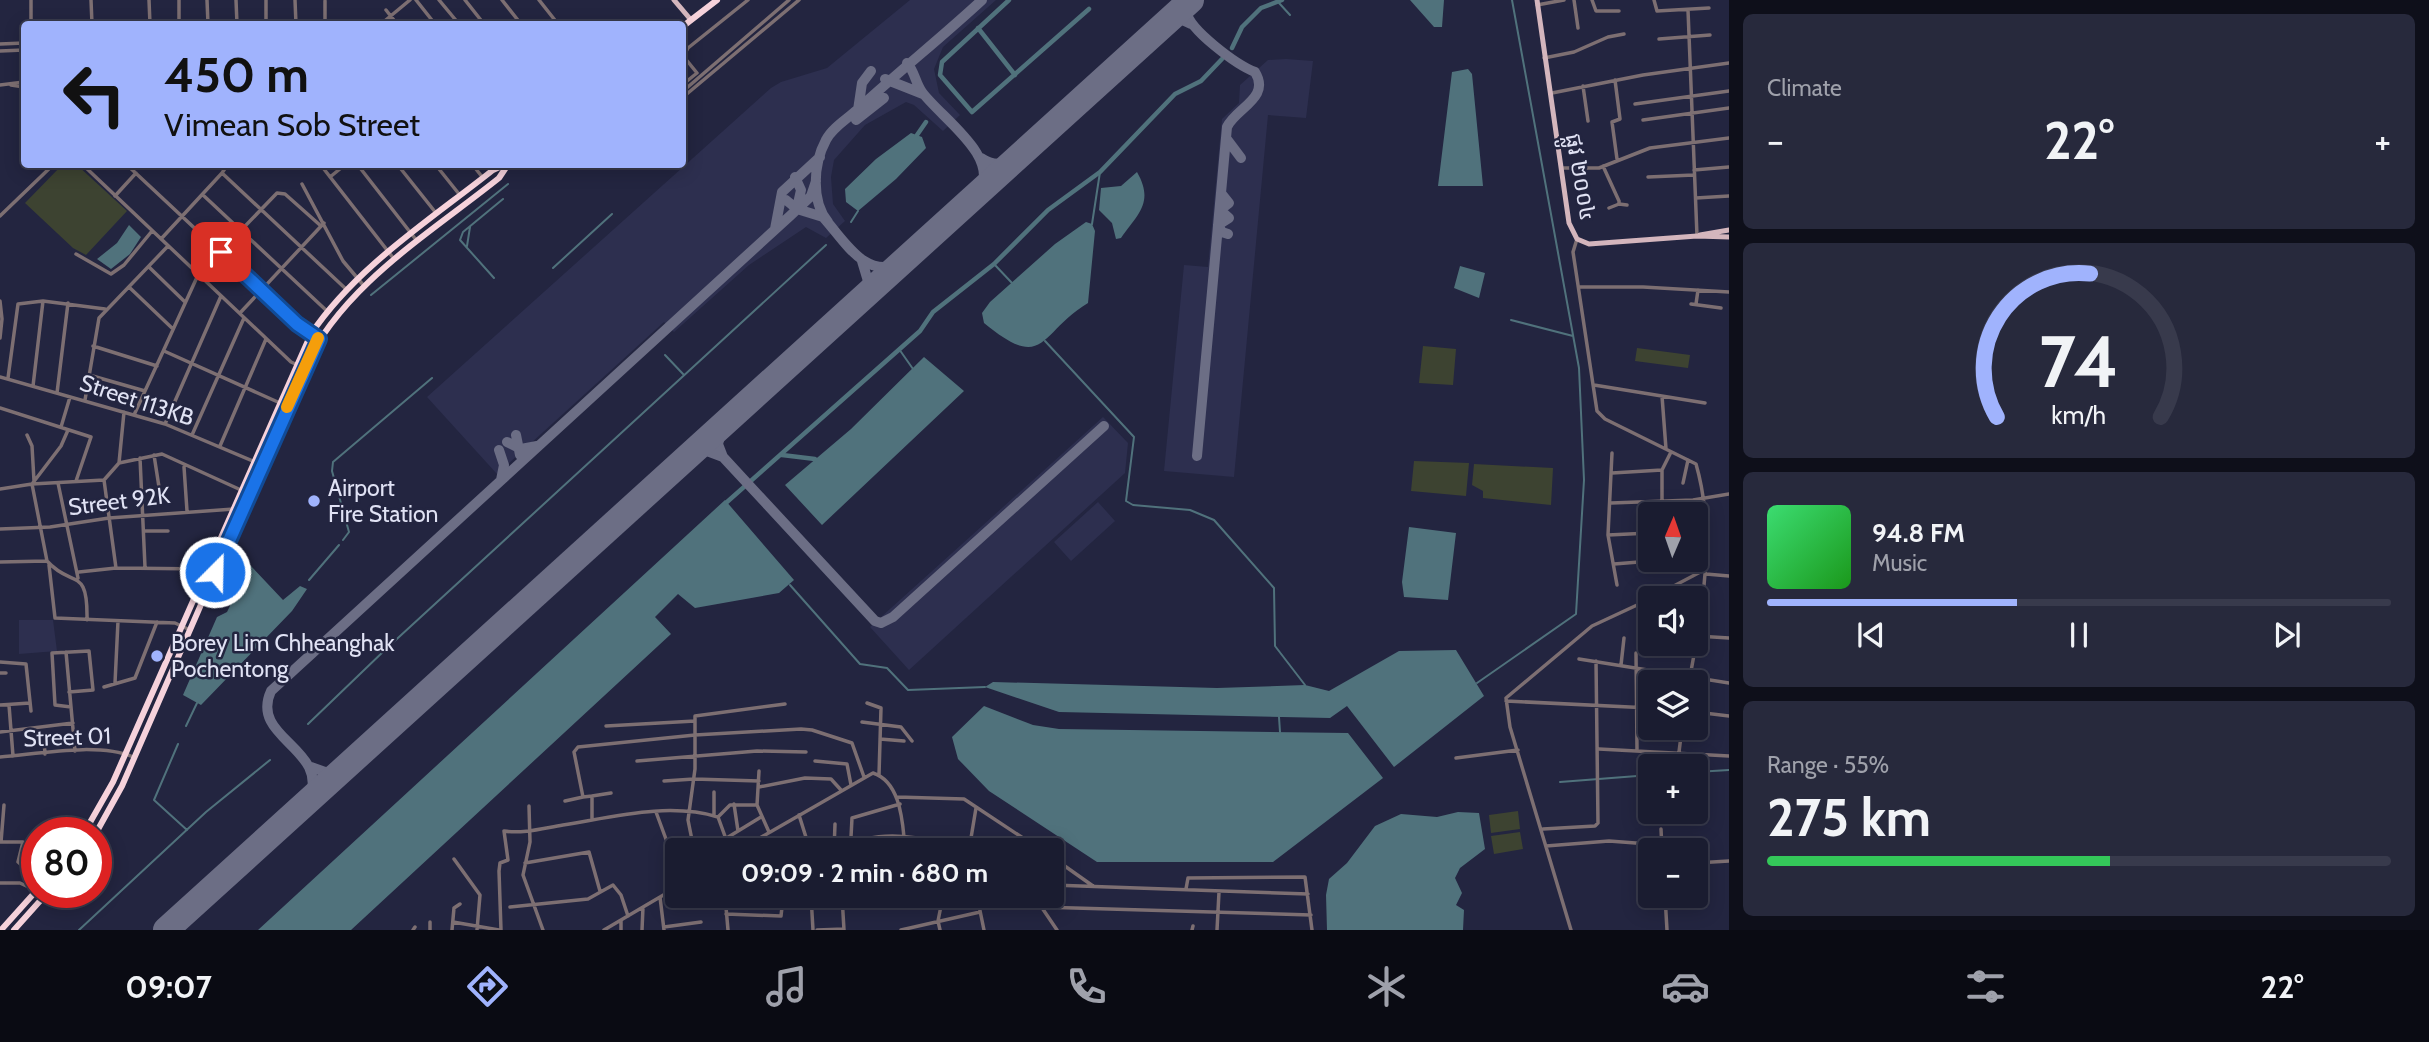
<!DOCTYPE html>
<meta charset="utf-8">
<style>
:root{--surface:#1a1c30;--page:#27293c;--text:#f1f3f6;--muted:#9fa1ab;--line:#383a4c;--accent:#a0b3fd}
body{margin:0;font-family:Cabin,"Noto Sans Khmer",sans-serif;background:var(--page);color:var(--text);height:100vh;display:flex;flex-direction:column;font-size:26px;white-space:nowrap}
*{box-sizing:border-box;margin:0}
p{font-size:23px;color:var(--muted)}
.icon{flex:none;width:38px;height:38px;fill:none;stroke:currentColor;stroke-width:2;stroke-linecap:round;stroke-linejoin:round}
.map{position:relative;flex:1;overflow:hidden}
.side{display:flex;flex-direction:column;gap:14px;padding:14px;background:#0e0f1a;width:700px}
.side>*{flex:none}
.guide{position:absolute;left:21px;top:21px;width:665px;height:147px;border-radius:7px;box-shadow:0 4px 18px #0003,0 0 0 2px var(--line);background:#a0b3fd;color:#111;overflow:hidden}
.needle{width:46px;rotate:2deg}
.buttons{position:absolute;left:1638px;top:502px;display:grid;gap:14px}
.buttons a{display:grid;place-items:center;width:70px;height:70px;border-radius:7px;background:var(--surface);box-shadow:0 4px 18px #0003,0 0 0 2px var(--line);font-size:35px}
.speed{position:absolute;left:21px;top:817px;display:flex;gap:14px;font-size:35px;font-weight:700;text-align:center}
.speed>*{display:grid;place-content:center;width:91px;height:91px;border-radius:50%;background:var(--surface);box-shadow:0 4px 18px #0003,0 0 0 2px var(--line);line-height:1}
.speed .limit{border:10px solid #d22;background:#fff;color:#111}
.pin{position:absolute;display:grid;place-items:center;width:60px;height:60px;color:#fff;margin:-30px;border-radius:14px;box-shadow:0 4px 10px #0006}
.me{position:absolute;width:77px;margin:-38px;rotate:23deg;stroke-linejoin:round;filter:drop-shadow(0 0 5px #0008)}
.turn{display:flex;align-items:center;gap:24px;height:147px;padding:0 28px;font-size:32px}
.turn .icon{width:91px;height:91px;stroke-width:2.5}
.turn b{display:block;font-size:49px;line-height:60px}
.big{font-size:52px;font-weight:700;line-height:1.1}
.side .card{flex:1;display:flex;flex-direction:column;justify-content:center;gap:10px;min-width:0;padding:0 24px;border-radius:10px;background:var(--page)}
.side .dial{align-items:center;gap:0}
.dial svg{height:182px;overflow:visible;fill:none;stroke:var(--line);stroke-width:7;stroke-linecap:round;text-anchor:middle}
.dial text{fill:var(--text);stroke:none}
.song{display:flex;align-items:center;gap:21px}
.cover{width:84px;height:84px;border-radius:10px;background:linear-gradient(135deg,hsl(140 70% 55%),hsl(120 70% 35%))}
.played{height:7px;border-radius:4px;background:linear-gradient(90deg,var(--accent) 40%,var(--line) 40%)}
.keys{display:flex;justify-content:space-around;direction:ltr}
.heat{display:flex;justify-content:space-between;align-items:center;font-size:38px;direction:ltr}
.charge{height:10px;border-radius:5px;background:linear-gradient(90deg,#34c759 55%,var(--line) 0)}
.trip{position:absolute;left:665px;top:838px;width:399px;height:70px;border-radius:7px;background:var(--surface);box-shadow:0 4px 18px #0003,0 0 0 2px var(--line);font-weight:700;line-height:70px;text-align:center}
.tabs{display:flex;height:112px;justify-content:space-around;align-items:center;background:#0a0b13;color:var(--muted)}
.tabs .icon{width:49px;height:49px}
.tabs .current{color:var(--accent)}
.tabs b{font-size:32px;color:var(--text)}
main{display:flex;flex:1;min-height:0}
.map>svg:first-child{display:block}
.built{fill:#2d2f4f}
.green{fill:#3d4331}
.water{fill:#50727c}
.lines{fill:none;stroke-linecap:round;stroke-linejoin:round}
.stream{stroke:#50727c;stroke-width:2}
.canal{stroke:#50727c;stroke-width:4.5}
.taxiway{stroke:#6c6e85;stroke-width:10}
.runway{stroke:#6c6e85;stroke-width:26}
.minor{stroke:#7d6f72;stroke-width:3.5}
.major{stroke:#d4b6bd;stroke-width:5}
.highway{stroke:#f6d2db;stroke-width:6}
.route-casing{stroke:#114b97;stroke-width:18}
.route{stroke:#1a73e8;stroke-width:12}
.slow{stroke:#f59e0b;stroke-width:12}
.poi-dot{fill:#a0b3fd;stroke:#232540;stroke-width:2.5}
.labels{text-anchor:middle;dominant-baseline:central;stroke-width:5;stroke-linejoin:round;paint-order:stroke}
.street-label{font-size:23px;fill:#e0e2f4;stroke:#232540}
.poi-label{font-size:23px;fill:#e0e2f4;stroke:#232540;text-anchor:start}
</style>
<main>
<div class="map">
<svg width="1729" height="930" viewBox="0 0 1729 930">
<rect width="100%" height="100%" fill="#232540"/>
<path class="built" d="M910,0h86l-53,47 -9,22 5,24 21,22 -17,16 -29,-26 -8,-3 -41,23 -31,35 -3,17 2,27 12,17 -19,17 -20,-11 -57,38 -75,67 -10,-10 -167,152 -70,-77 344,-309 10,-6 46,-14z
M1286,59l27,2 -7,57 -38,-3 -34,362 -70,-6 20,-206 24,2 14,-148 17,-16 1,-18 28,-25z
M1103,417l25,26 -3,30 -216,197 -39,-43z
M1098,502l17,19 -44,40 -17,-19z
M19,620h34l4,31 -38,3z"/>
<path class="green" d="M62,165h15l50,46 -41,44 -13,-7 -48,-45z
M1423,346l33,3 -3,36 -34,-2z
M1637,348l53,7 -2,13 -53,-7z
M1414,461l55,2 -3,33 -55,-5z
M1474,464l79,4 -2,37 -68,-7v-7l-11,-6z
M1518,811l2,18 -29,4 -2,-18z
M1520,832l3,17 -29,5 -3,-18z"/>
<path class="water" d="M1410,0h34l-2,27h-8z
M1468,69l4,5 11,112h-45l14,-114z
M911,133l11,4 4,11 -30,31 -38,32 -12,-9 -1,-13 31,-30z
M1137,172c17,30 2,41 -16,66l-5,1 -4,-16 -13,-13 2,-22 20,-2z
M1086,222l6,2 3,7 -7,72c-49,29 -42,71 -104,20l-2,-10 8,-11 65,-58z
M129,225l12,12 -11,17 -19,15 -14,-10 20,-16z
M1460,266l25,7 -6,25 -25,-10z
M924,357l40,34 -142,134 -37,-40 66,-56z
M725,500l69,80 -15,13 -84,15 -17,-14 -23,23 16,17 -320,296h-93z
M1409,527l47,6 -8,67 -44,-3 -2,-15z
M250,565l33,35 17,-14 7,3 -15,22 -91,94 -18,-10 34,-78 10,-5z
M1456,650l28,46 -90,71 -47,-61 -17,12 -271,-6 -74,-25 8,-5 224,6 88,-3 24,6 70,-40z
M984,706l49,19 26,4 289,4 35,45 -110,84h-176l-108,-71 -31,-32 -6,-22z
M1458,812l21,1 6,36 -25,19 -5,10 7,15 -6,12 8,5 -1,20h-136l-1,-35 3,-16 18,-16 28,-37 26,-12 36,3z"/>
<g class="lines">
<path class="stream" d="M1279,3l11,12
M851,222l7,-11
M1092,224l8,-52
M467,246l3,-19
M994,264l18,19
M553,268l59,-54
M494,278l-34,-38 3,-8 40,-33
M371,295l137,-111
M1511,320l62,16
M1045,341l89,96 -8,64 7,4 57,5 24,10 60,68 1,58 30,39
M899,349l14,20
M665,355l19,20
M343,540l6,-8 -17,-61 1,-9 99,-84
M309,580l30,-35
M790,585l70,79 27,4 21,22 77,-3
M1477,683l99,-69 8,-134 -5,-112 -67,-368
M1279,717l1,15
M308,724l79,-76 439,-403
M186,726l11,-23
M178,744l-24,56 33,30
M1696,772l33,-2
M1560,782l90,-7
M79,930l127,-118 64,-52"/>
<path class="canal" d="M1009,0l-67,62 -2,13 32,37 117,-103
M978,28l37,47
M1232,48l10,-21 19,-19 21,-8
M917,135l9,-13
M782,455l33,4
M727,502l193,-171 13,-19 61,-48 54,-54 52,-38 75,-78 26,-13 21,-22"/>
<path class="taxiway" d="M1191,1l-5,10c3,19 51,54 69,61 16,26 -19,36 -28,55l-30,329
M1167,22l11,-4 13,6
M907,63c8,9 8,19 15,29 19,26 80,65 57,101
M885,79l38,15
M858,110l4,-27 9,-12
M856,120l28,-22
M1226,138l15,20
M981,158c15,10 27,6 41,-4
M795,177l6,13 -4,18
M1221,193l8,10 -9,7 9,8 -11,7 4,7 6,2
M786,200l11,9 26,8
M823,217c22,24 42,63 78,46
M828,222c-17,-21 -15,-58 -2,-82 6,-12 21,-21 31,-30 41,-38 84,-72 125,-110
M775,229l7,-37 38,-35
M859,302l9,-21 -6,-20
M724,423l-6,21 5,13 152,164 6,2 12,-6 211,-191
M516,435l4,20
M507,442l14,7 16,-3
M499,450l5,15 -3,15
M688,456l19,-5 16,6
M311,767l14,5 16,-1
M309,800c22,-52 -60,-61 -38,-109l520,-476 20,-19 5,-15"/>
<path class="runway" d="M166,930l1025,-930"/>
<path class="minor" d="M31,0v24
M91,0l1,24
M149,0l1,24
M179,0v24
M207,0l1,24
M236,0l1,24
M266,0v24
M295,0l1,24
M416,0l19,24
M439,0l20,24
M465,0l19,24
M502,0l19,24
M539,0l19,24
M1574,0l4,28
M1592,0l4,11h23
M1654,0l3,11 52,-3
M325,1v23
M1537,5l27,-5
M386,10l11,14
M1688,10l9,226
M360,24h1
M381,24l29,-24
M1659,39l51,-4
M0,44l24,-1
M0,51l24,-1
M1544,58l30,-6 34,-15 16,-3
M682,59l6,-11 60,-48
M1615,80l5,39 -8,3 5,37
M0,85l24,-3
M11,85l13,2
M682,85l15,-12 -13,-16
M1583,86l5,35
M682,92l107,-92
M1552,93l91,-18 86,-12
M682,98l117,-98
M1635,104l94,-13
M1643,120l86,-12
M82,164l209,198 13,6
M126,164l171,160 22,15
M228,164l-6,9 125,117
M320,164l74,95
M357,164l60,77
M397,164l39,49
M435,164l24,30
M472,164l11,14
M1603,166l16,35v3l-10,4
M1561,168h38l51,-20 79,-10
M1694,170l35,-3
M330,177l16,-13
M1648,177l46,-2
M302,184l41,77 21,25
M203,195l125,117
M115,196l21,-23
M1696,198l33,-2
M1619,204l8,1
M0,216l54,-52
M161,239l61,-66
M1577,239l-4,13 24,159 8,8 91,45c17,59 10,120 0,179
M76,254l35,20 13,-9 28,-34
M149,267l36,35
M129,287l44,42
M1579,287h64l86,5
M0,301l2,18 -2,19
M1691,304l30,4
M1696,304l2,-14
M240,313l84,-90
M93,346l64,20
M164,351l116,52
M89,375l56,16
M0,377l165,47 97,41
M8,378l10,-74 25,-3 62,8
M1594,385l111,18
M33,386l10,-85
M57,393l11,-90
M1662,396l4,53
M85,400l14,-82 69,-72
M0,408l91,29 -15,44
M134,415l64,-140 79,-82 8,1 36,32
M165,424l56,-128
M61,427l9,-30
M68,430l-7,16 -29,38 15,77c25,28 41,4 40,59
M27,435l5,11 2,35
M192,435l52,-117
M220,446l46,-107
M1612,453l-4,82 9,50
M154,455l5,32
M140,458l5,109
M119,463l43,-9 79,36
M184,467l3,44
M1612,473l50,-3
M104,480l12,88
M58,483l20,95
M1683,483l5,-23
M0,489l32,-5 72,-4 15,-17 5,-51
M1611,503l82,-3 36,-6
M1662,514v-44l9,-18
M0,529l50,-2 59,-9 125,-9
M144,531h24
M1608,535l42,-2
M0,562l47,-1
M1614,564l50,-4
M49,565l6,53 120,5 15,7
M79,572l37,-4 90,1
M1706,574l23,2
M1651,598l55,-29
M1697,636l32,2
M66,652l9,99
M1636,653l1,96
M1579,659l150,24
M0,662l26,2 5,47
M1621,665l3,-27
M0,673h6
M1689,682l7,-38
M115,683l3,-62
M104,687l31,-9 22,-56
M69,692l24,-2 -4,-39 -37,2 3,52 16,2
M1506,701l144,7
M867,703l14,5 -2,67
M0,705l30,-2
M9,705l4,51
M1696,712l33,4
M862,722l39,5 11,14
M606,726l89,-5
M0,732l73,-9
M880,739l24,2
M44,741l1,13
M1599,749l130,7
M1679,752l3,-24
M0,757c38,-3 98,-15 133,0
M1456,758l62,-8
M637,761l120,-10 49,1
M815,761l32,3 4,21
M759,771l-2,34 12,27
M664,781l30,-2 65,2
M759,787l46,-9 26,1 10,11
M592,796l-9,1 -9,-45 4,-5 117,-12 106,-6 11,1 40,13 12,34
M897,797l67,2 77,51
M565,801l18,-4
M734,804l4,27
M529,806l1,36 -7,33 20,55
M656,812l21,57
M714,815v-23
M799,815l11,35
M718,817l12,-12h27
M592,820v-24l19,-3
M1543,829l52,-3 3,-3 -2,-162
M1661,829l1,21
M851,837l1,-19 48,-14
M725,839l36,-22
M0,842h23l-5,20 19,16
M1,842l3,-37
M1546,846l63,-5 53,4
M694,850l-6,-30 7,-51v-53l90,-12
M739,850l134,-77c25,8 29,42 31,64
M834,850l1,-26
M863,850l3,-11c34,-8 68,2 101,11
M885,850v-13
M915,850l3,-12
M969,850l7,-42
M1052,857l41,29
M454,859l26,36 -3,35
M525,863l64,-11 11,39
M1696,863l33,-2
M0,883h20l17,8
M1052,885l256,9
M1186,889l2,-11 117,-1 7,53
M687,896h8
M725,896l3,34
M811,896l2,34
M842,896l2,34
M977,896l7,34
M1034,896l23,34
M1665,896l2,34
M660,897l4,33
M943,899l22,-3
M765,905l29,3
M510,907l78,-8 25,-14 8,10 7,21
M1040,907l271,8
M726,914l55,2 1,-9
M430,922v8
M453,922l46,8
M664,927l37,-5
M413,930l2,-3
M452,930l2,-22 6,-4
M501,930l-2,-59 1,-8 8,-3 -4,-29c19,3 40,-3 59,-6 50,-8 105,-23 155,-8l12,33
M604,930l73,-43
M621,930v-10
M642,930l1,-23
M817,930l27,-1
M901,930l79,-18
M940,930l-2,-9 5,-25
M1192,930l1,-4
M1217,930l2,-38
M1571,930l-61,-203 -4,-29 86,-72 58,-27"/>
<path class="major" d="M674,0l17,20
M1537,0l32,223 8,16 12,5 108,-8 32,1
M1700,235l29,-5"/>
<path class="highway" d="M682,27l35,-27
M84,833l29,-51 198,-448c45,-67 119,-114 182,-164l13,-6
M96,833l26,-47 182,-418c39,-83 125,-134 195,-190l8,-12
M1,930l36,-40
M14,930l34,-38"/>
</g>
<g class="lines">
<g class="route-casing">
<path id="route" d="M215,572l104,-233 -22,-15 -76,-72"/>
</g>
<use href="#route" class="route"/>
<path class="slow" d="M287,407l31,-69"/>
</g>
<g class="poi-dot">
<circle cx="314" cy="501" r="7"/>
<circle cx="157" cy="656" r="7"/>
</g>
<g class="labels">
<g class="street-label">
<text transform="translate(1581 177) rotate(80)">ផ្លូវ ២០០៤</text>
<text transform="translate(137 400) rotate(18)">Street 113KB</text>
<text transform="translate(119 501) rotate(-7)">Street 92K</text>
<text transform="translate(67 737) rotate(-2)">Street 01</text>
</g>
<g class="poi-label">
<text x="328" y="488">Airport<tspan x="328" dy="26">Fire Station</tspan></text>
<text x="171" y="643">Borey Lim Chheanghak<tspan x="171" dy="26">Pochentong</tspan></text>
</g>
</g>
</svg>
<div class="buttons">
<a><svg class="needle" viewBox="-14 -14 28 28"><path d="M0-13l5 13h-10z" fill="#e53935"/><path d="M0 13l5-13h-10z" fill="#9fa1ab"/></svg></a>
<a><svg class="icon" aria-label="sound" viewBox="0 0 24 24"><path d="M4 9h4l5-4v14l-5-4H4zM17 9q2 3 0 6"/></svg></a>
<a><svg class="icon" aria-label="layers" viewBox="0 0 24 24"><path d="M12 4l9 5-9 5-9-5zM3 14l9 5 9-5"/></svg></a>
<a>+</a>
<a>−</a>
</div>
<div class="speed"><div class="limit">80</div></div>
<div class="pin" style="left:221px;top:252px;background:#d93025"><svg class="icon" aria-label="arrive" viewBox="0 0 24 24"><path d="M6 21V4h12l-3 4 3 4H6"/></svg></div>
<svg class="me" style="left:215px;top:572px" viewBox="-20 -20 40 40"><circle r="17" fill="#1a73e8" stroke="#fff" stroke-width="3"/><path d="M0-11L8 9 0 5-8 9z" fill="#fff"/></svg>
<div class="trip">09:09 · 2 min · 680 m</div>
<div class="guide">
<div class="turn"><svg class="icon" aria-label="left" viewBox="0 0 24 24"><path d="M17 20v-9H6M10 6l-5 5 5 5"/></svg><div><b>450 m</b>Vimean Sob Street</div></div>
</div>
</div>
<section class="side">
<div class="card"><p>Climate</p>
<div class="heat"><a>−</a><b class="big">22°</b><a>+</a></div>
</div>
<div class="card dial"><svg viewBox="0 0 100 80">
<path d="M14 69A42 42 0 1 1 86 69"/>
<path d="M14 69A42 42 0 0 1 55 6" stroke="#a0b3fd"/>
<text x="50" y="56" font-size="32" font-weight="700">74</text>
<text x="50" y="72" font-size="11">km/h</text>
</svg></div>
<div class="card">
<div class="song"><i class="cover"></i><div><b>94.8 FM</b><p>Music</p></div></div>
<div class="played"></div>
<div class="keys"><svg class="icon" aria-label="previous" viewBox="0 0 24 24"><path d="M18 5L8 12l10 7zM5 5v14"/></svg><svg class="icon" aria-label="pause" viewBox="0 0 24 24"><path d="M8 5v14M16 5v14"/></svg><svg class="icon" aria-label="next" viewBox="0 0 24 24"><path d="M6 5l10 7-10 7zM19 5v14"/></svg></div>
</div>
<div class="card"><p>Range · 55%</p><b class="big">275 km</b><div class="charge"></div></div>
</section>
</main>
<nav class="tabs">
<b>09:07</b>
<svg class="icon current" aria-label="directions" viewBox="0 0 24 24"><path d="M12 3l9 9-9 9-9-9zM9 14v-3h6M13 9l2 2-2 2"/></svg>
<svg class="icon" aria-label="music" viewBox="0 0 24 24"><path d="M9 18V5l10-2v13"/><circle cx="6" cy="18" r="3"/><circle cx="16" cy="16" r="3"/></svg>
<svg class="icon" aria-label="phone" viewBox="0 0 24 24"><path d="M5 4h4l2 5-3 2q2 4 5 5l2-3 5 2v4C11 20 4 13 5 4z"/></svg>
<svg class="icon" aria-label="climate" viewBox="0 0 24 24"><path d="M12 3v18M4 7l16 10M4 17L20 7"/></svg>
<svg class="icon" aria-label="car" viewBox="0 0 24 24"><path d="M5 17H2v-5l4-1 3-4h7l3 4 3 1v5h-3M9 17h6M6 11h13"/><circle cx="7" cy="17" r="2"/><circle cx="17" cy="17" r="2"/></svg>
<svg class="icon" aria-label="filters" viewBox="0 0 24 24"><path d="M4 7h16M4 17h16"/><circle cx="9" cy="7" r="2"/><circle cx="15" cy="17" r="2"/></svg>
<b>22°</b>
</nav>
